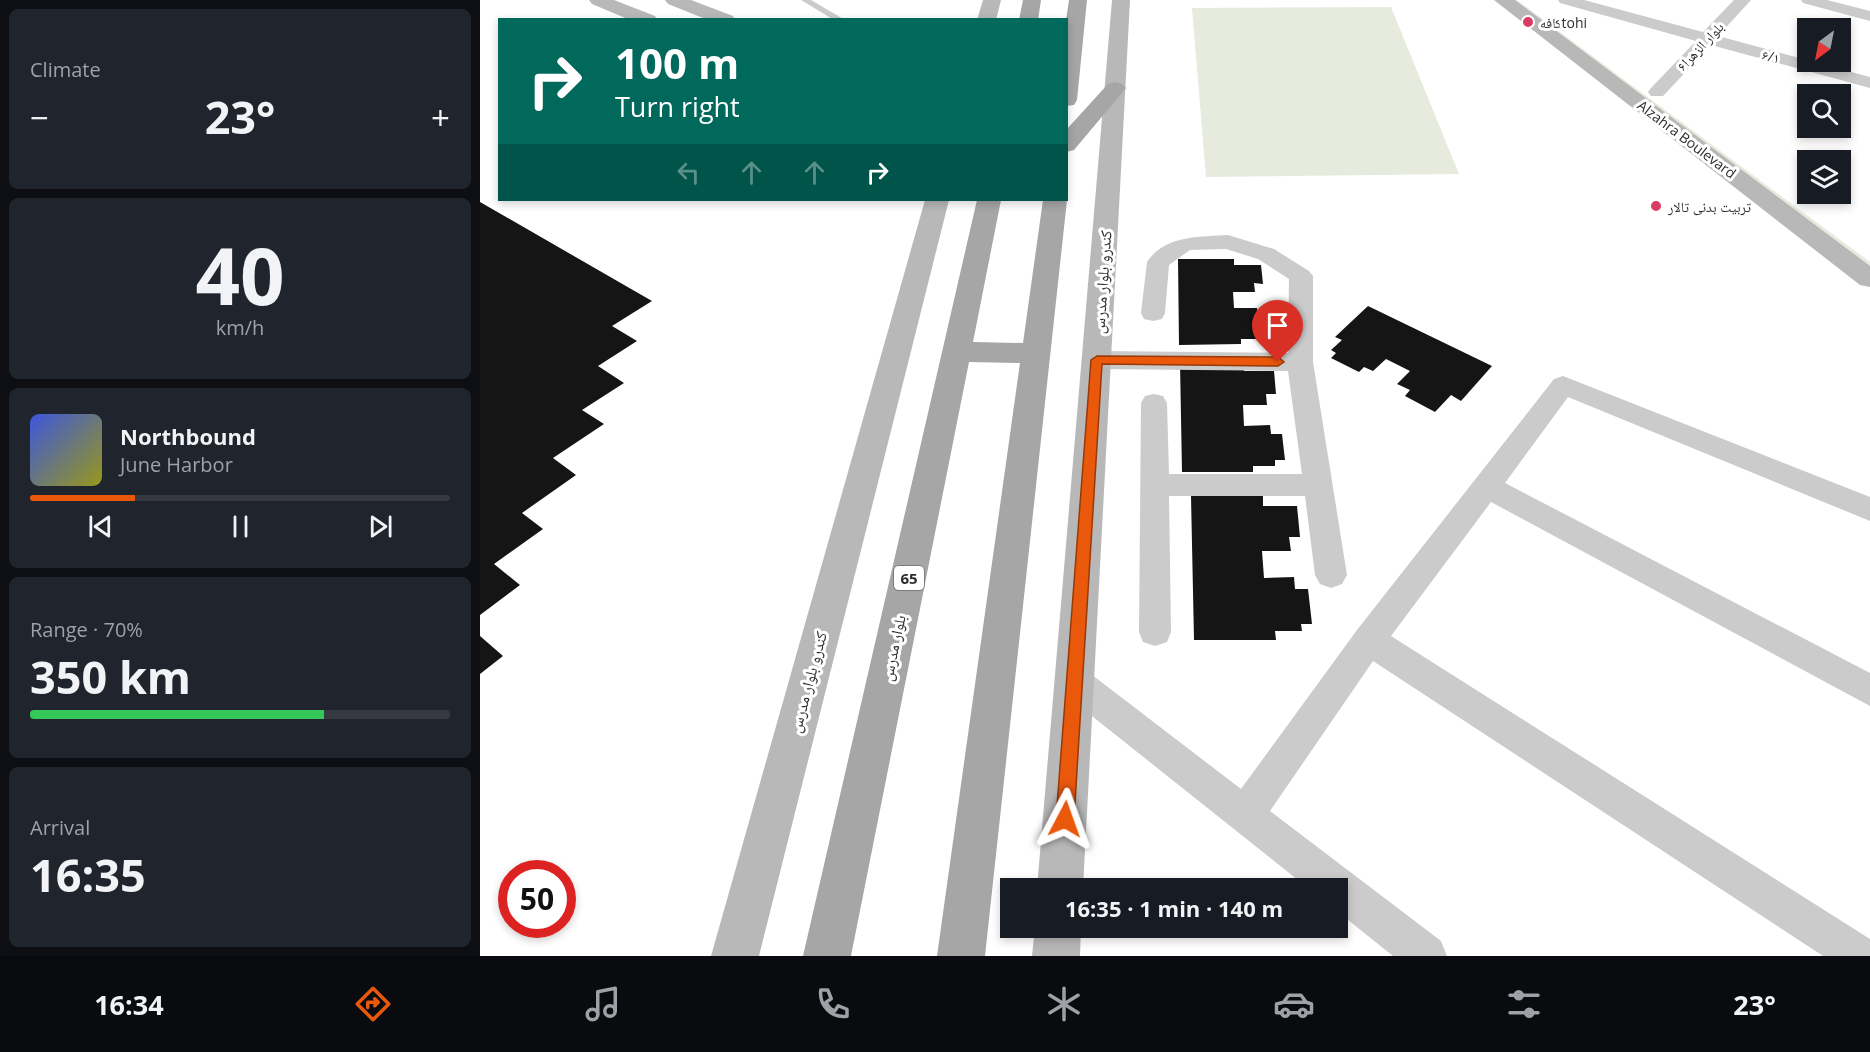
<!DOCTYPE html>
<meta charset="utf-8">
<style>
:root{--surface:#171b24;--page:#20242c;--text:#f1f3f6;--muted:#9ea1a6;--line:#363941;--accent:#ea580c}
body{margin:0;font-family:"Open Sans","Noto Naskh Arabic",sans-serif;background:var(--page);color:var(--text);height:100vh;display:flex;flex-direction:column;font-size:22px;white-space:nowrap}
*{box-sizing:border-box;margin:0}
p{font-size:20px;color:var(--muted)}
.icon{flex:none;width:33px;height:33px;fill:none;stroke:currentColor;stroke-width:2;stroke-linecap:round;stroke-linejoin:round}
.map{position:relative;flex:1;overflow:hidden}
.side{display:flex;flex-direction:column;gap:9px;padding:9px;background:#0d0f14;width:480px}
.side>*{flex:none}
.banner{position:absolute;left:18px;top:18px;width:570px;height:183px;border-radius:0px;box-shadow:0 3px 9px #0003;background:#00695c;color:#fff;overflow:hidden}
.needle{width:39px;rotate:212deg}
.tools{position:absolute;left:1317px;top:18px;display:grid;gap:12px}
.tools a{display:grid;place-items:center;width:54px;height:54px;border-radius:0px;background:var(--surface);box-shadow:0 3px 9px #0003;font-size:30px}
.speed{position:absolute;left:18px;top:860px;display:flex;gap:12px;font-size:30px;font-weight:700;text-align:center}
.speed>*{display:grid;place-content:center;width:78px;height:78px;border-radius:50%;background:var(--surface);box-shadow:0 3px 9px #0003;line-height:1}
.speed .limit{border:9px solid #d22;background:#fff;color:#111}
.pin{position:absolute;display:grid;place-items:center;width:51px;height:51px;color:#fff;margin:-62px -26px;border-radius:50% 50% 50% 0;rotate:-45deg;box-shadow:0 0 6px #0007}
.pin .icon{rotate:45deg}
.me{position:absolute;width:66px;margin:-33px;rotate:4deg;stroke-linejoin:round;filter:drop-shadow(0 0 4px #0008)}
.turn{display:flex;align-items:center;gap:21px;height:126px;padding:0 18px;font-size:27px}
.turn .icon{width:78px;height:78px;stroke-width:2.5}
.turn b{display:block;font-size:42px;line-height:51px}
.lanes{display:flex;align-items:center;height:57px;padding:0 18px;background:#0003;justify-content:center;gap:30px;direction:ltr}
.lanes .off{opacity:.35}
.big{font-size:45px;font-weight:700;line-height:1.1}
.side .tile{flex:1;display:flex;flex-direction:column;justify-content:center;gap:9px;min-width:0;padding:0 21px;border-radius:9px;background:var(--page)}
.side .dial{align-items:center;gap:0}
.dial b{font-size:78px;line-height:1}
.song{display:flex;align-items:center;gap:18px}
.cover{width:72px;height:72px;border-radius:9px;background:linear-gradient(135deg,hsl(230 70% 55%),hsl(60 70% 35%))}
.played{height:6px;border-radius:3px;background:linear-gradient(90deg,var(--accent) 25%,var(--line) 25%)}
.keys{display:flex;justify-content:space-around;direction:ltr}
.heat{display:flex;justify-content:space-between;align-items:center;font-size:33px;direction:ltr}
.charge{height:9px;border-radius:4px;background:linear-gradient(90deg,#34c759 70%,var(--line) 0)}
.trip{position:absolute;left:520px;top:878px;width:348px;height:60px;border-radius:0px;background:var(--surface);box-shadow:0 3px 9px #0003;font-weight:700;line-height:60px;text-align:center}
.dock{display:flex;height:96px;justify-content:space-around;align-items:center;background:#090b0e;color:var(--muted)}
.dock .icon{width:42px;height:42px}
.dock .on{color:var(--accent)}
.dock b{font-size:27px;color:var(--text)}
main{display:flex;flex:1;min-height:0}
.map>svg:first-child{display:block}
.green{fill:#e7ebdd}
.building{fill:#151515}
.lines{fill:none;stroke-linecap:round;stroke-linejoin:round}
.lane{fill:#cbcbcb;fill-rule:evenodd}
.street{fill:#cbcbcb;fill-rule:evenodd}
.secondary{fill:#b8b8b8;fill-rule:evenodd}
.primary{fill:#a6a6a6;fill-rule:evenodd}
.route{fill:#ea580c;stroke:#983908;stroke-width:1.5}
.poi-dot{fill:#d83d65;stroke:#fff;stroke-width:2}
.labels{text-anchor:middle;dominant-baseline:central;stroke-width:6;stroke-linejoin:round;paint-order:stroke}
.far-poi-label{font-size:14px;fill:#2e2e2e;stroke:#fff;text-anchor:start}
.far-street-label{font-size:14px;fill:#2e2e2e;stroke:#fff}
.shield{fill:#fff;stroke:#6d6d6d;stroke-width:1.5}
.shield-label{font-size:15px;font-weight:bold;fill:#2e2e2e}
.street-label{font-size:16px;fill:#2e2e2e;stroke:#fff}
</style>
<main>
<section class="side">
<div class="tile"><p>Climate</p>
<div class="heat"><a>−</a><b class="big">23°</b><a>+</a></div>
</div>
<div class="tile dial"><b>40</b><p>km/h</p></div>
<div class="tile">
<div class="song"><i class="cover"></i><div><b>Northbound</b><p>June Harbor</p></div></div>
<div class="played"></div>
<div class="keys"><svg class="icon" aria-label="previous" viewBox="0 0 24 24"><path d="M18 5L8 12l10 7zM5 5v14"/></svg><svg class="icon" aria-label="pause" viewBox="0 0 24 24"><path d="M8 5v14M16 5v14"/></svg><svg class="icon" aria-label="next" viewBox="0 0 24 24"><path d="M6 5l10 7-10 7zM19 5v14"/></svg></div>
</div>
<div class="tile"><p>Range · 70%</p><b class="big">350 km</b><div class="charge"></div></div>
<div class="tile"><p>Arrival</p><b class="big">16:35</b></div>
</section>
<div class="map">
<svg width="1390" height="956" viewBox="0 0 1390 956">
<rect width="100%" height="100%" fill="#fff"/>
<path class="green" d="M1027,0h10l353,262v12z
M911,7l68,167 -253,3 -14,-169z"/>
<path class="building" d="M0,202l172,99 -40,25 25,15 -39,25 26,17 -42,27 22,14 -51,34 23,17 -54,38 21,16 -49,35 26,21 -40,30z
M698,259h56v6h27l2,19 -9,-1 1,9h-22l1,16h23l1,6h9l3,21h-9v4h-20v5l-62,1z
M888,306l124,60 -31,35 -10,-6 -16,17 -30,-16 5,-6 -13,-6 13,-13 -24,-12 -13,12 -9,-4 -5,5 -28,-14 5,-5 -5,-3 11,-10 -7,-3z
M700,363h64v8h30l2,23h-10l1,11h-24l1,21 26,-1 1,9h11l3,26h-10v6h-22v6h-71z
M711,496h72v10h34l3,31h-11l2,14h-29l2,27 30,-1 1,12h13l4,35h-11l1,7h-27l1,9h-82z
M0,636l23,20 -23,18z"/>
<g class="lines">
<path class="lane" d="M321,0h10l34,20h-11z"/>
<path class="street" d="M1078,0h26l119,32 31,-32h17l-33,36 152,41v11l-159,-43 -48,51h-12l-3,-4 3,-4 45,-47 -136,-38z
M1321,0h26l43,11v10l-67,-18z
M748,235l46,14 35,22 4,5v86l34,213 -5,9 -11,4 -11,-4 -5,-9 -10,-79h-136l2,136 -4,10 -12,4 -12,-4 -4,-10 2,-229 4,-7 9,-2 9,2 4,7 2,71h133l-14,-103 -191,-2 -9,-3 -4,-6 4,-6 9,-3 191,2 1,-74 -31,-20 -32,-10 -36,1 -21,15 -4,48 -3,6 -9,2 -9,-2 -3,-6 6,-51c18,-27 52,-25 81,-27z
M1083,376l307,121v24l-302,-124 -63,86 365,190v33l-379,-204 -100,134 479,303v17h-47l-450,-295 -103,150 171,130 6,15h-54l-55,-44v-24h-30l-245,-195 -5,-11 5,-11 12,-4 12,4 154,118 116,-159 197,-251z"/>
<path class="secondary" d="M109,0h25l41,16 2,4h-27l-38,-16z
M185,0h26l42,16 2,4h-27l-40,-16z
M503,0h18l-5,20h-19z
M632,0h18l-47,888h-46z
M1014,0h21l355,266v21l-10,-2z
M445,200h24l-190,756h-48z
M555,927h46l-1,29h-48z"/>
<path class="primary" d="M543,0h18l-3,20h-19z
M589,0h18l-10,100 -3,5 -8,1v-86z
M635,82l7,2 4,4 -52,62 -8,2v-22l42,-46z
M586,199l1,1 -82,756h-48l83,-593 -51,-1 -118,594h-48l174,-756h24l-28,142 50,1 20,-143z"/>
</g>
<path class="route" d="M617,356l181,1 6,5 -6,4 -176,-2 -28,455 -2,7 -7,2 -6,-2 -3,-7 35,-459z"/>
<g class="poi-dot">
<circle cx="1048" cy="22" r="6"/>
<circle cx="1176" cy="206" r="6"/>
</g>
<g class="labels">
<g class="far-poi-label">
<text x="1060" y="22">کافهtohi</text>
<text x="1188" y="206">تربیت بدنی تالار</text>
</g>
<g class="far-street-label">
<text transform="translate(1220 46) rotate(-47)">بلوار الزهرا۶</text>
<text transform="translate(1291 56) rotate(14)">۶/۱</text>
<text transform="translate(1207 139) rotate(37)">Alzahra Boulevard</text>
</g>
<rect class="shield" x="414" y="566" width="30" height="24" rx="4.5"/>
<g class="shield-label">
<text x="429" y="578">65</text>
</g>
<g class="street-label">
<text transform="translate(622 282) rotate(-86)">کندرو بلوار مدرس</text>
<text transform="translate(413 648) rotate(-78)">بلوار مدرس</text>
<text transform="translate(328 682) rotate(-75)">کندرو بلوار مدرس</text>
</g>
</g>
</svg>
<div class="tools">
<a><svg class="needle" viewBox="-14 -14 28 28"><path d="M0-13l5 13h-10z" fill="#e53935"/><path d="M0 13l5-13h-10z" fill="#9ea1a6"/></svg></a>
<a><svg class="icon" aria-label="search" viewBox="0 0 24 24"><circle cx="10" cy="10" r="6"/><path d="M15 15l6 6"/></svg></a>
<a><svg class="icon" aria-label="layers" viewBox="0 0 24 24"><path d="M12 4l9 5-9 5-9-5zM3 14l9 5 9-5"/></svg></a>
</div>
<div class="speed"><div class="limit">50</div></div>
<div class="pin" style="left:798px;top:362px;background:#d93025"><svg class="icon" aria-label="arrive" viewBox="0 0 24 24"><path d="M6 21V4h12l-3 4 3 4H6"/></svg></div>
<svg class="me" style="left:585px;top:819px" viewBox="-20 -20 40 40"><path d="M0-17L14 15 0 8-14 15z" fill="#ea580c" stroke="#fff" stroke-width="4"/></svg>
<div class="trip">16:35 · 1 min · 140 m</div>
<div class="banner">
<div class="turn"><svg class="icon" aria-label="right" viewBox="0 0 24 24"><path d="M7 20v-9h11M14 6l5 5-5 5"/></svg><div><b>100 m</b>Turn right</div></div>
<div class="lanes"><svg class="icon off" aria-label="left" viewBox="0 0 24 24"><path d="M17 20v-9H6M10 6l-5 5 5 5"/></svg><svg class="icon off" aria-label="ahead" viewBox="0 0 24 24"><path d="M12 20V5M6 11l6-6 6 6"/></svg><svg class="icon off" aria-label="ahead" viewBox="0 0 24 24"><path d="M12 20V5M6 11l6-6 6 6"/></svg><svg class="icon" aria-label="right" viewBox="0 0 24 24"><path d="M7 20v-9h11M14 6l5 5-5 5"/></svg></div>
</div>
</div>
</main>
<nav class="dock">
<b>16:34</b>
<svg class="icon on" aria-label="directions" viewBox="0 0 24 24"><path d="M12 3l9 9-9 9-9-9zM9 14v-3h6M13 9l2 2-2 2"/></svg>
<svg class="icon" aria-label="music" viewBox="0 0 24 24"><path d="M9 18V5l10-2v13"/><circle cx="6" cy="18" r="3"/><circle cx="16" cy="16" r="3"/></svg>
<svg class="icon" aria-label="phone" viewBox="0 0 24 24"><path d="M5 4h4l2 5-3 2q2 4 5 5l2-3 5 2v4C11 20 4 13 5 4z"/></svg>
<svg class="icon" aria-label="climate" viewBox="0 0 24 24"><path d="M12 3v18M4 7l16 10M4 17L20 7"/></svg>
<svg class="icon" aria-label="car" viewBox="0 0 24 24"><path d="M5 17H2v-5l4-1 3-4h7l3 4 3 1v5h-3M9 17h6M6 11h13"/><circle cx="7" cy="17" r="2"/><circle cx="17" cy="17" r="2"/></svg>
<svg class="icon" aria-label="filters" viewBox="0 0 24 24"><path d="M4 7h16M4 17h16"/><circle cx="9" cy="7" r="2"/><circle cx="15" cy="17" r="2"/></svg>
<b>23°</b>
</nav>
